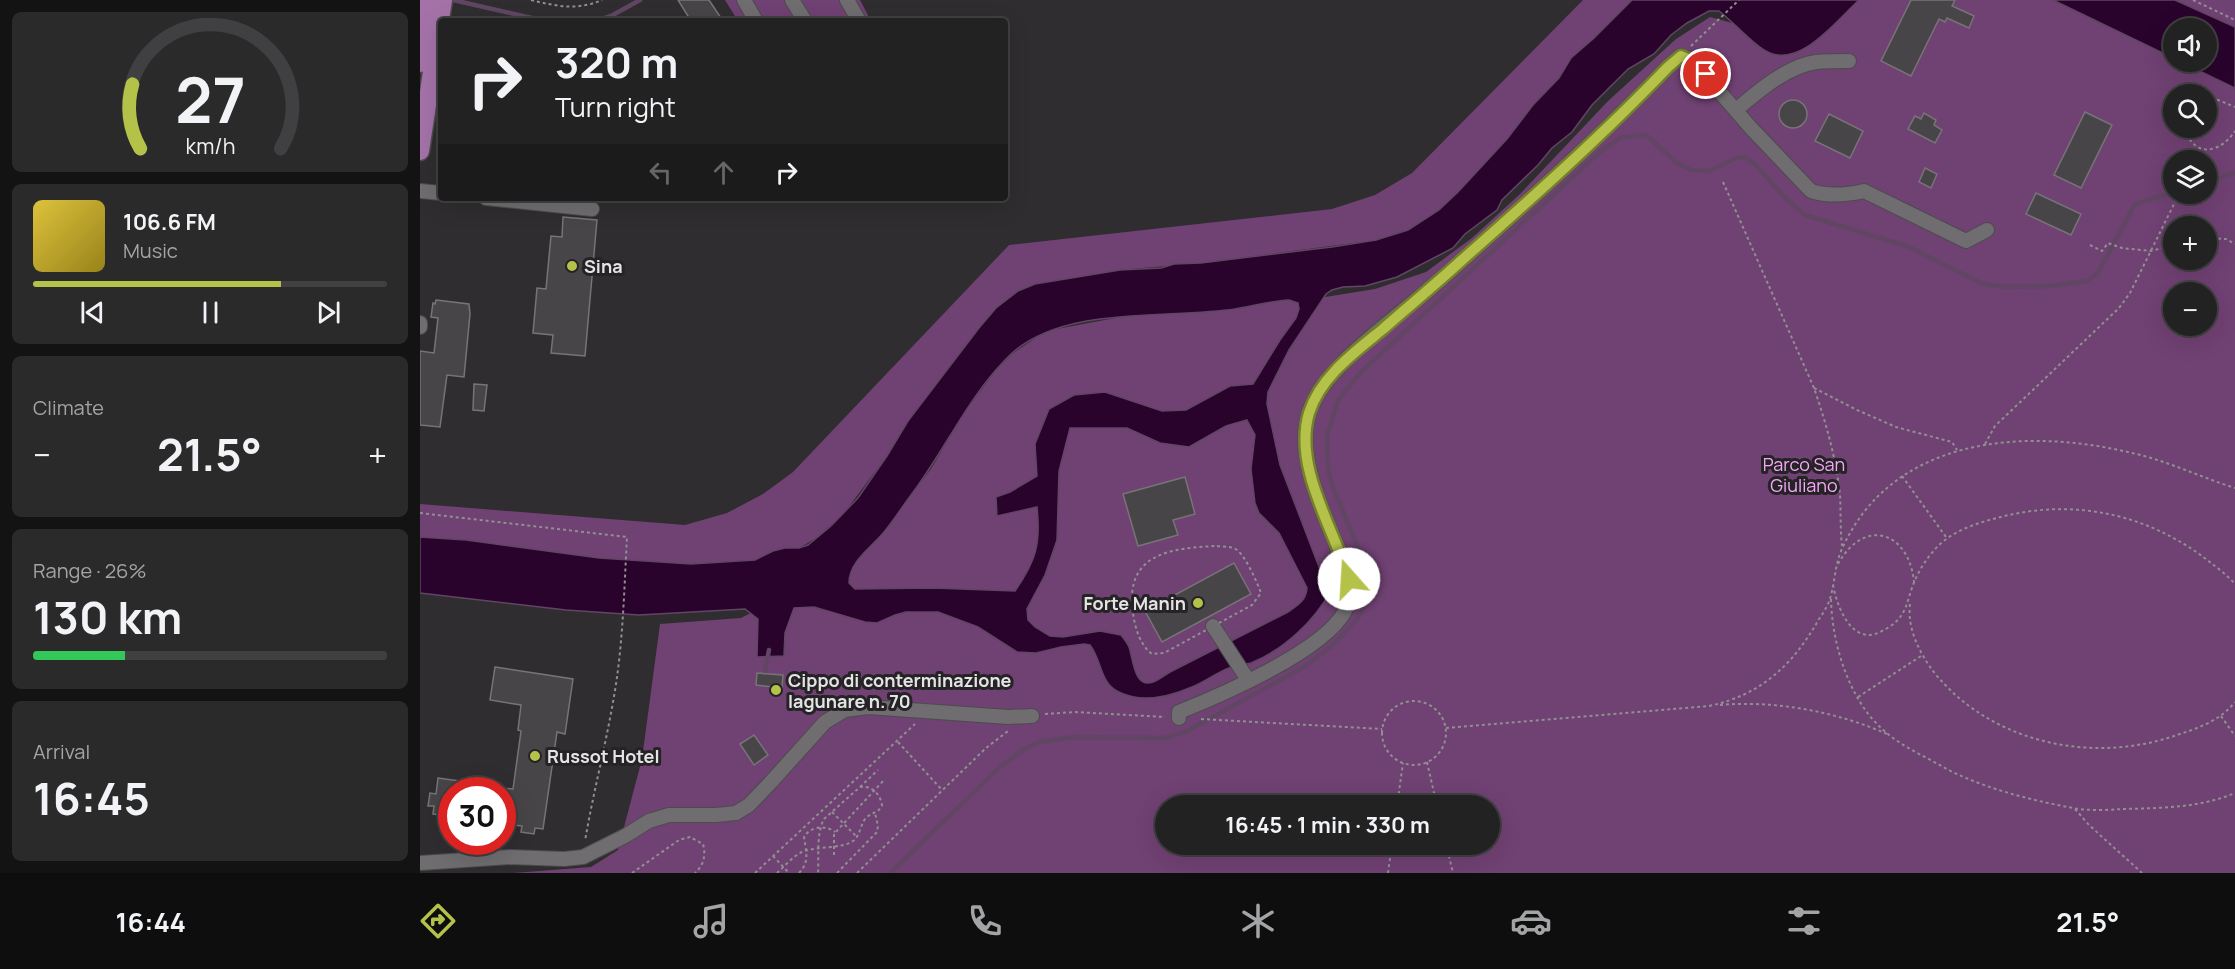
<!DOCTYPE html>
<meta charset="utf-8">
<style>
:root{--surface:#232223;--page:#2b2a2b;--text:#f1f3f6;--muted:#a3a4a6;--line:#403f41;--accent:#b5c249}
body{margin:0;font-family:Manrope,sans-serif;background:var(--page);color:var(--text);height:100vh;display:flex;flex-direction:column;font-size:22px;white-space:nowrap}
*{box-sizing:border-box;margin:0}
p{font-size:20px;color:var(--muted)}
.icon{flex:none;width:33px;height:33px;fill:none;stroke:currentColor;stroke-width:2;stroke-linecap:round;stroke-linejoin:round}
.map{position:relative;flex:1;overflow:hidden}
.drawer{display:flex;flex-direction:column;gap:12px;padding:12px;background:#131313;width:420px}
.drawer>*{flex:none}
.hud{position:absolute;left:18px;top:18px;width:570px;height:183px;border-radius:6px;box-shadow:0 6px 24px #0002,0 0 0 2px var(--line);background:#232223;color:var(--text);overflow:hidden}
.controls{position:absolute;left:1743px;top:18px;display:grid;gap:12px}
.controls a{display:grid;place-items:center;width:54px;height:54px;border-radius:50%;background:var(--surface);box-shadow:0 6px 24px #0002,0 0 0 2px var(--line);font-size:30px}
.speed{position:absolute;left:18px;top:777px;display:flex;gap:12px;font-size:30px;font-weight:700;text-align:center}
.speed>*{display:grid;place-content:center;width:78px;height:78px;border-radius:50%;background:var(--surface);box-shadow:0 6px 24px #0002,0 0 0 2px var(--line);line-height:1}
.speed .limit{border:9px solid #d22;background:#fff;color:#111}
.pin{position:absolute;display:grid;place-items:center;width:51px;height:51px;color:#fff;margin:-26px;border:3px solid #fff;border-radius:50%;box-shadow:0 2px 6px #0007}
.me{position:absolute;width:66px;margin:-33px;rotate:341deg;stroke-linejoin:round;filter:drop-shadow(0 0 4px #0008)}
.turn{display:flex;align-items:center;gap:21px;height:126px;padding:0 18px;font-size:27px}
.turn .icon{width:78px;height:78px;stroke-width:2.5}
.turn b{display:block;font-size:42px;line-height:51px}
.lanes{display:flex;align-items:center;height:57px;padding:0 18px;background:#0003;justify-content:center;gap:30px;direction:ltr}
.lanes .off{opacity:.35}
.big{font-size:45px;font-weight:700;line-height:1.1}
.drawer .card{flex:1;display:flex;flex-direction:column;justify-content:center;gap:9px;min-width:0;padding:0 21px;border-radius:9px;background:var(--page)}
.drawer .dial{align-items:center;gap:0}
.dial svg{height:156px;overflow:visible;fill:none;stroke:var(--line);stroke-width:7;stroke-linecap:round;text-anchor:middle}
.dial text{fill:var(--text);stroke:none}
.song{display:flex;align-items:center;gap:18px}
.cover{width:72px;height:72px;border-radius:9px;background:linear-gradient(135deg,hsl(50 70% 55%),hsl(50 70% 35%))}
.played{height:6px;border-radius:3px;background:linear-gradient(90deg,var(--accent) 70%,var(--line) 70%)}
.keys{display:flex;justify-content:space-around;direction:ltr}
.heat{display:flex;justify-content:space-between;align-items:center;font-size:33px;direction:ltr}
.charge{height:9px;border-radius:4px;background:linear-gradient(90deg,#34c759 26%,var(--line) 0)}
.trip{position:absolute;left:735px;top:795px;width:345px;height:60px;border-radius:30px;background:var(--surface);box-shadow:0 6px 24px #0002,0 0 0 2px var(--line);font-weight:700;line-height:60px;text-align:center}
.dock{display:flex;height:96px;justify-content:space-around;align-items:center;background:#0e0e0e;color:var(--muted)}
.dock .icon{width:42px;height:42px}
.dock .on{color:var(--accent)}
.dock b{font-size:27px;color:var(--text)}
main{display:flex;flex:1;min-height:0}
.map>svg:first-child{display:block}
.green{fill:#704173;fill-rule:evenodd}
.water{fill:#29032c;stroke:#614664;stroke-width:1.5;fill-rule:evenodd}
.lines{fill:none;stroke-linecap:round;stroke-linejoin:round}
.stream{stroke:#614664;stroke-width:4.5}
.building{fill:#484548;stroke:#777477;stroke-width:1.5}
.minor-casing{stroke:#4d4b4d;stroke-width:16}
.major-casing{stroke:#4d4b4d;stroke-width:21}
.path{stroke:#918f91;stroke-width:2;stroke-dasharray:3 3;stroke-linecap:butt}
.minor{stroke:#6f6d6f;stroke-width:14}
.major{stroke:#a472a8;stroke-width:18}
.route-casing{stroke:#767e2f;stroke-width:15}
.route{stroke:#b5c249;stroke-width:10}
.poi-dot{fill:#b5c249;stroke:#252325;stroke-width:2}
.labels{text-anchor:middle;dominant-baseline:central;stroke-width:6;stroke-linejoin:round;paint-order:stroke}
.poi-label{font-size:18px;font-weight:bold;fill:#e5e4e5;stroke:#252325;text-anchor:start}
.park-label{font-size:18px;fill:#f5a8f9;stroke:#252325}
</style>
<main>
<section class="drawer">
<div class="card dial"><svg viewBox="0 0 100 80">
<path d="M14 69A42 42 0 1 1 86 69"/>
<path d="M14 69A42 42 0 0 1 10 36" stroke="#b5c249"/>
<text x="50" y="56" font-size="32" font-weight="700">27</text>
<text x="50" y="72" font-size="11">km/h</text>
</svg></div>
<div class="card">
<div class="song"><i class="cover"></i><div><b>106.6 FM</b><p>Music</p></div></div>
<div class="played"></div>
<div class="keys"><svg class="icon" aria-label="previous" viewBox="0 0 24 24"><path d="M18 5L8 12l10 7zM5 5v14"/></svg><svg class="icon" aria-label="pause" viewBox="0 0 24 24"><path d="M8 5v14M16 5v14"/></svg><svg class="icon" aria-label="next" viewBox="0 0 24 24"><path d="M6 5l10 7-10 7zM19 5v14"/></svg></div>
</div>
<div class="card"><p>Climate</p>
<div class="heat"><a>−</a><b class="big">21.5°</b><a>+</a></div>
</div>
<div class="card"><p>Range · 26%</p><b class="big">130 km</b><div class="charge"></div></div>
<div class="card"><p>Arrival</p><b class="big">16:45</b></div>
</section>
<div class="map">
<svg width="1815" height="873" viewBox="0 0 1815 873">
<rect width="100%" height="100%" fill="#2f2d2f"/>
<path class="green" d="M305,0h135l11,21h-133z
M1163,0h49l-39,39 -22,19 -12,20 -26,27 -26,34 -49,53 -19,18 -17,12 -14,8 -32,10 -175,23 -81,7 -85,14 -17,7 -39,37 -71,93 -21,35 -43,57 -26,24 -19,11h-14l-30,12 -64,4 -92,-6 -133,-18 -46,-3v-33l265,21 42,-12 36,-19 30,-22 216,-227 323,-36 43,-14 37,-22z
M1439,0h193l121,58 1,4h7l54,26v785h-1722l78,-6 27,-17 24,-91 18,-135 81,-6 88,-45 70,-62 32,-42 33,-56 32,-43 16,-16 34,-23 80,-15 110,-7 34,-8 19,-1 5,2 81,-13 51,-17 46,-34 48,-44 88,-93 68,-62 34,-22 26,7 31,28 21,3 27,-14zM1754,94h32v34h-32zM1754,160h32v34h-32zM1754,226h32v34h-32zM1754,292h32v34h-32zM746,806h324v38h-324z
M1755,0h60v27z"/>
<path class="water" d="M1212,0h227c-22,20 -61,72 -95,50 -16,-10 -29,-27 -45,-39h-10l-22,12 -16,12 -17,19 -26,15 -36,36 -20,27 -20,16 -14,17 -36,35 -5,10 -32,24 -12,14 -56,29 -32,9 -22,1 -11,3 -6,4 -37,56 -21,42 -1,12 13,61 41,107 8,10 2,8c-16,31 -48,60 -80,73 -7,2 -15,2 -22,5 -13,5 -24,14 -37,19 -21,9 -49,16 -71,6 -22,-9 -18,-31 -31,-48l-6,-1 -23,3 -25,6 -19,-1 -39,-25 -40,-15h-32l-11,3 -18,8 -12,-1 -51,-15 -20,1 -9,25 -1,23 -27,1 1,-38 -13,-10 -106,6 -73,-5 -146,-17v-56l46,3 133,18 92,6 64,-4 18,-9 12,-3h14l9,-3 23,-19 27,-28 29,-42 21,-35 71,-93 17,-20 22,-17 17,-7 85,-14 41,-2 13,-4 27,-1 131,-16 44,-7 32,-10 31,-20 19,-18 49,-53 26,-34 26,-27 12,-20 22,-19zM869,300l9,3 1,6 -3,9 -16,22 -27,44 -23,2 -44,24 -24,1 -57,-19 -31,3 -25,14 -14,35 2,32 -27,16 -14,5 1,19 40,-9c4,37 -1,54 -22,84l-82,-3 -78,1 -6,-6c0,-22 23,-36 35,-51 10,-12 18,-25 27,-37 35,-46 58,-101 100,-141 54,-49 156,-35 224,-45 18,-3 35,-8 54,-9zM827,420l8,15 -4,34 4,34 4,10 20,20 28,55c-1,13 -9,17 -19,24l-118,60c-5,3 -11,8 -17,10 -19,7 -20,-24 -24,-35 -2,-5 -5,-8 -8,-12l-21,-4 -37,6 -13,-1 -15,-9 -7,-7 -1,-11 18,-34 12,-35 2,-69 11,-43h57l33,15 29,4 37,-21z
M1633,0h122l60,27v61l-54,-26h25v-34h-32l-1,30z"/>
<g class="lines">
<path class="stream" d="M33,0l92,21
M176,21l15,-5 29,-16
M1786,182l29,-9
M344,677l5,-27
M470,873l111,-107 25,-18 14,-6 34,-5 91,1 22,-7 117,-64 29,-22 24,-26 8,-13 1,-12 -1,-20 -4,-19 -29,-70 -4,-16 -1,-34 11,-35 23,-28 240,-221 21,-14 24,-2 30,27 15,8 18,1 25,-12 10,-2 11,7 30,34 20,17 104,32 74,37 21,3 46,-1 37,-5 11,-8 37,-69 39,-12"/>
</g>
<path class="building" d="M258,0h31l14,21h-32z
M1491,0h44l-3,6 22,10 -5,12 -22,-10 -2,4 -6,-3 -28,57 -30,-15z
M1359 114a14 14 0 1 1 28 0a14 14 0 1 1-28 0Z
M1665,112l27,13 -31,63 -27,-13z
M1504,113l12,7 -2,5 8,5 -7,13 -27,-14 7,-13 6,3z
M1409,114l34,17 -13,27 -35,-17z
M1505,168l12,6 -6,14 -12,-6z
M1616,193l45,21 -10,21 -45,-21z
M143,217l34,3 -12,136 -34,-3 2,-18 -20,-2 4,-45 9,1 5,-53 11,1z
M16,300l33,4 1,10 -6,63 -17,-2 -7,52 -20,-2v-74l14,2 4,-35 -7,-1 2,-14 2,1z
M54,384l13,1 -3,26 -11,-1z
M765,477l10,37 -22,6 5,15 -40,11 -15,-52z
M814,563l17,31 -89,48 -17,-31z
M75,667l78,12 -8,55 -8,-2 -14,97 -8,-1 -1,6 -13,-2 1,-6 -20,-2v-36l11,1 8,-58 -3,-1 3,-25 -31,-5z
M337,673l26,2 -1,13 -26,-3z
M334,735l14,20 -14,10 -14,-21z
M18,778l36,5v7h-22v26l-19,-2 1,-8h-6l2,-13 6,1z"/>
<g class="lines">
<g class="minor-casing">
<path id="minor" d="M324,0l12,21
M372,0l13,21
M427,0l12,21
M1316,110c21,-18 51,-44 80,-48 11,-1 22,-1 33,-1
M0,191l21,2
M66,198l106,11
M0,323v4
M793,626l35,54
M759,718v-6c42,-17 145,-61 166,-101 5,-10 4,-21 4,-32 -15,-50 -56,-112 -40,-166 13,-43 77,-88 112,-117 16,-13 32,-27 48,-42 68,-60 136,-122 199,-187l13,-11 12,5 58,67 60,63c16,5 36,4 53,0l102,50 21,-11
M0,863l90,-6 54,2 19,-2 42,-21 24,-15 20,-6h47l20,-2 13,-8 22,-23 54,-60 20,-12 23,-3 140,10 24,-1"/>
</g>
<g class="major-casing">
<path id="major" d="M0,63l9,-63
M0,151l23,-151"/>
</g>
<path class="path" d="M111,0c24,6 46,11 71,0
M1773,0l42,20
M1271,46l48,-46
M1786,95l29,12
M1765,128c8,30 35,26 50,3
M1775,160l5,-11
M1303,182l91,206c12,35 22,70 26,107 1,17 0,34 2,51
M1786,238l20,1 9,5
M1670,245l12,6 6,-8 14,5 29,3 23,-6
M1394,388l43,22 39,17 56,15 5,8
M1565,444l10,-18 124,-118 11,-15 49,-99
M1482,476l44,61
M0,513l207,24c-3,55 -4,111 -14,165 -8,46 -20,92 -28,139
M797,546c7,1 14,0 20,4 9,7 20,32 24,43l-9,12 -88,48 -12,1c-12,-9 -17,-26 -19,-41 -9,-60 38,-65 84,-67z
M1418,564c26,-47 71,-33 76,18
M1413,585c4,22 19,61 47,47 30,-14 25,-31 36,-54 6,-13 14,-24 24,-34 16,-14 37,-21 57,-26 76,-21 153,-4 214,45 8,6 17,13 24,21
M1411,599c1,44 17,98 50,129 14,13 30,22 46,30 11,6 21,12 32,17 36,16 76,26 114,33 15,3 34,2 50,1 39,-1 76,-1 112,-16
M1490,604c-3,24 9,48 23,67 57,72 159,94 244,64 22,-7 44,-15 58,-33
M1438,697l63,-41
M962 733a32 32 0 1 1 64 0a32 32 0 1 1-64 0Z
M1300,705c56,-5 117,7 167,29
M625,714l30,-2 90,5
M1801,716l14,20
M781,719l181,10
M1026,728l263,-22c52,-11 84,-41 110,-87 5,-7 10,-15 12,-24 4,-15 4,-29 10,-44 50,-115 184,-124 291,-98 36,8 68,24 103,35
M478,742l44,48
M1007,762l10,44
M440,787l18,-17
M977,806l6,-43
M1655,809l14,16 53,48
M412,812l25,25
M1026,844l7,29
M414,855v-21l50,-54
M353,856l16,17
M212,873l47,-33 11,-3 13,7c3,11 1,21 -8,29
M335,873l160,-149
M357,873c8,-7 16,-17 25,-21 14,-6 40,-3 51,-11 8,-6 7,-18 14,-24 6,-5 11,-4 15,-11 -1,-11 -10,-21 -22,-19l-36,32c-8,15 -5,38 -6,54
M379,873c11,-11 7,-22 5,-36 6,-10 20,-13 31,-5
M417,873l40,-41 1,-6 -3,-13
M437,873l129,-125 22,-17
M968,873l4,-29"/>
<use href="#minor" class="minor"/>
<use href="#major" class="major"/>
</g>
<g class="lines">
<g class="route-casing">
<path id="route" d="M929,579c-15,-50 -56,-112 -40,-166 11,-36 46,-61 74,-84 26,-23 53,-45 79,-69 70,-62 141,-125 206,-193l13,-11 12,5 13,13"/>
</g>
<use href="#route" class="route"/>
</g>
<g class="poi-dot">
<circle cx="152" cy="266" r="6"/>
<circle cx="778" cy="603" r="6"/>
<circle cx="356" cy="690" r="6"/>
<circle cx="115" cy="756" r="6"/>
</g>
<g class="labels">
<g class="poi-label">
<text x="164" y="266">Sina</text>
<text x="766" y="603" text-anchor="end">Forte Manin</text>
<text x="368" y="680">Cippo di conterminazione<tspan x="368" dy="21">lagunare n. 70</tspan></text>
<text x="127" y="756">Russot Hotel</text>
</g>
<g class="park-label">
<text x="1384" y="464">Parco San<tspan x="1384" dy="21">Giuliano</tspan></text>
</g>
</g>
</svg>
<div class="controls">
<a><svg class="icon" aria-label="sound" viewBox="0 0 24 24"><path d="M4 9h4l5-4v14l-5-4H4zM17 9q2 3 0 6"/></svg></a>
<a><svg class="icon" aria-label="search" viewBox="0 0 24 24"><circle cx="10" cy="10" r="6"/><path d="M15 15l6 6"/></svg></a>
<a><svg class="icon" aria-label="layers" viewBox="0 0 24 24"><path d="M12 4l9 5-9 5-9-5zM3 14l9 5 9-5"/></svg></a>
<a>+</a>
<a>−</a>
</div>
<div class="speed"><div class="limit">30</div></div>
<div class="pin" style="left:1286px;top:74px;background:#d93025"><svg class="icon" aria-label="arrive" viewBox="0 0 24 24"><path d="M6 21V4h12l-3 4 3 4H6"/></svg></div>
<svg class="me" style="left:929px;top:579px" viewBox="-20 -20 40 40"><circle r="19" fill="#fff"/><path d="M0-13L10 11 0 6-10 11z" fill="#b5c249"/></svg>
<div class="trip">16:45 · 1 min · 330 m</div>
<div class="hud">
<div class="turn"><svg class="icon" aria-label="right" viewBox="0 0 24 24"><path d="M7 20v-9h11M14 6l5 5-5 5"/></svg><div><b>320 m</b>Turn right</div></div>
<div class="lanes"><svg class="icon off" aria-label="left" viewBox="0 0 24 24"><path d="M17 20v-9H6M10 6l-5 5 5 5"/></svg><svg class="icon off" aria-label="ahead" viewBox="0 0 24 24"><path d="M12 20V5M6 11l6-6 6 6"/></svg><svg class="icon" aria-label="right" viewBox="0 0 24 24"><path d="M7 20v-9h11M14 6l5 5-5 5"/></svg></div>
</div>
</div>
</main>
<nav class="dock">
<b>16:44</b>
<svg class="icon on" aria-label="directions" viewBox="0 0 24 24"><path d="M12 3l9 9-9 9-9-9zM9 14v-3h6M13 9l2 2-2 2"/></svg>
<svg class="icon" aria-label="music" viewBox="0 0 24 24"><path d="M9 18V5l10-2v13"/><circle cx="6" cy="18" r="3"/><circle cx="16" cy="16" r="3"/></svg>
<svg class="icon" aria-label="phone" viewBox="0 0 24 24"><path d="M5 4h4l2 5-3 2q2 4 5 5l2-3 5 2v4C11 20 4 13 5 4z"/></svg>
<svg class="icon" aria-label="climate" viewBox="0 0 24 24"><path d="M12 3v18M4 7l16 10M4 17L20 7"/></svg>
<svg class="icon" aria-label="car" viewBox="0 0 24 24"><path d="M5 17H2v-5l4-1 3-4h7l3 4 3 1v5h-3M9 17h6M6 11h13"/><circle cx="7" cy="17" r="2"/><circle cx="17" cy="17" r="2"/></svg>
<svg class="icon" aria-label="filters" viewBox="0 0 24 24"><path d="M4 7h16M4 17h16"/><circle cx="9" cy="7" r="2"/><circle cx="15" cy="17" r="2"/></svg>
<b>21.5°</b>
</nav>
